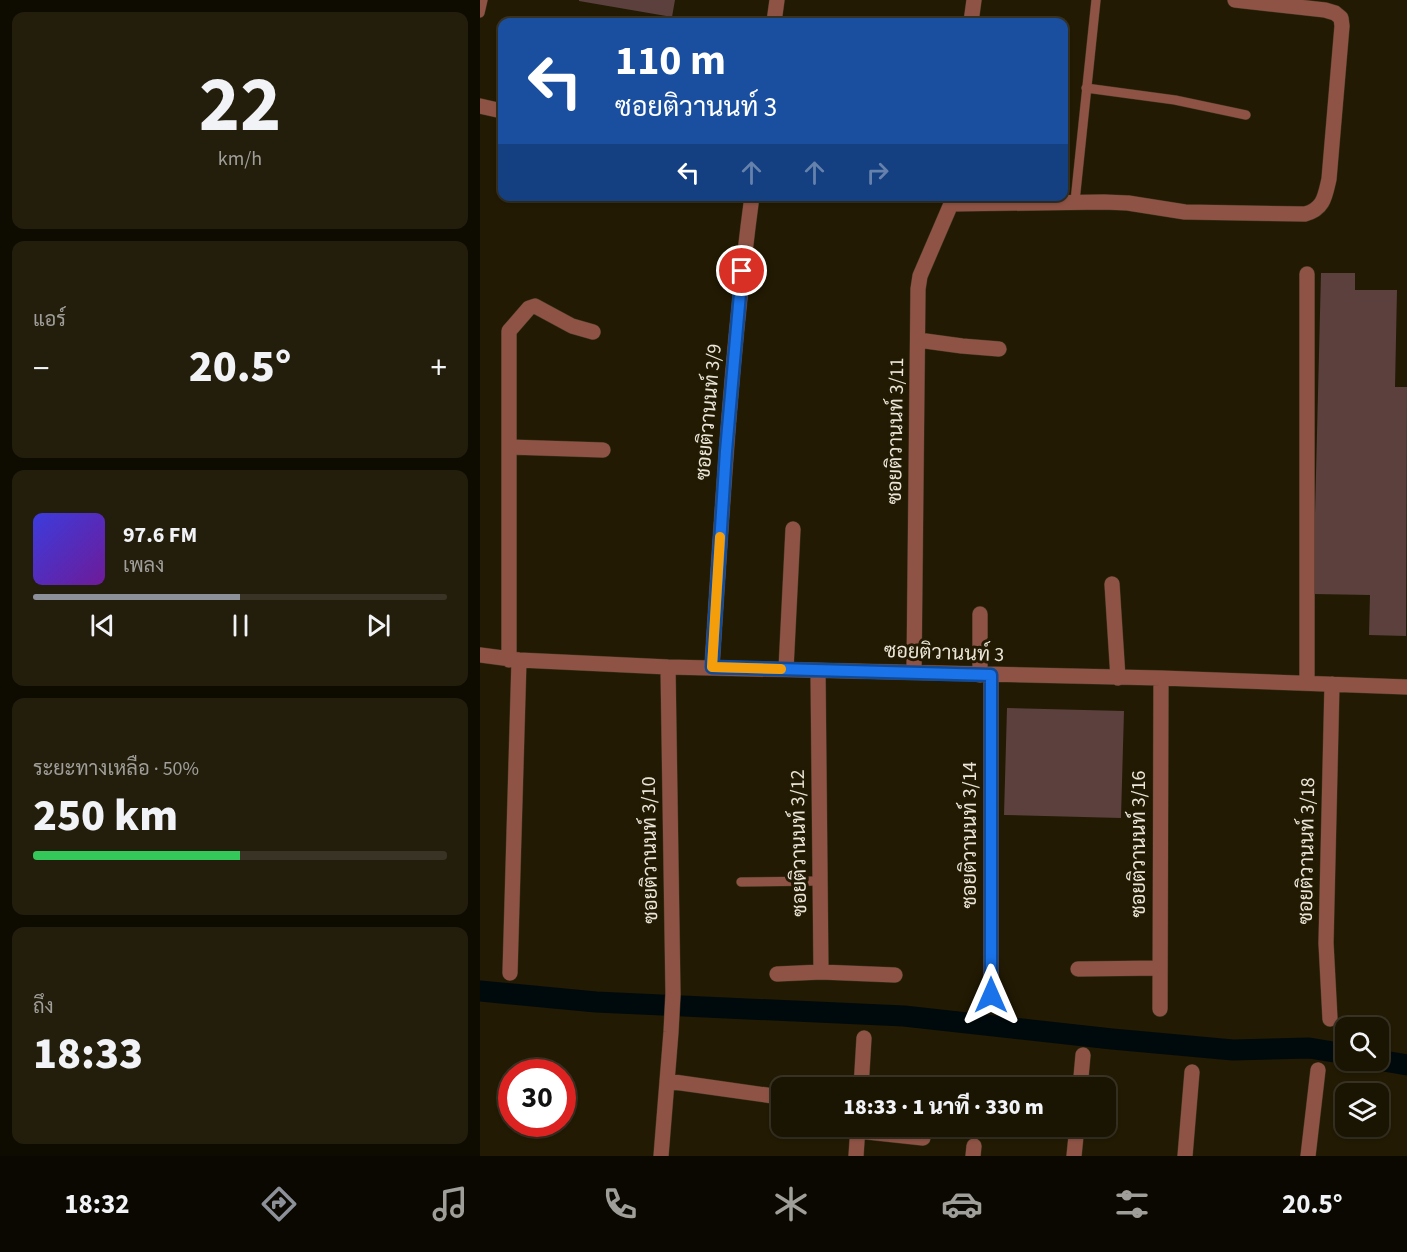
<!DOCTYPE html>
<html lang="th">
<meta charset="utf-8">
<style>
:root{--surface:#1a1402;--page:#231d0c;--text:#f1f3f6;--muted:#9f9e99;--line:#383324;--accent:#8c9099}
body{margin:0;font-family:"Source Sans 3",Sarabun,sans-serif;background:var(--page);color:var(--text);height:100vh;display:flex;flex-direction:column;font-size:22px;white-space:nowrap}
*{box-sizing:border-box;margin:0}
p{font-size:20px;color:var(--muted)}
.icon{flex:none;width:33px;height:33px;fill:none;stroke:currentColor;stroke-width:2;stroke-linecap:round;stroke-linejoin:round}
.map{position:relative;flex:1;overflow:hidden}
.sheet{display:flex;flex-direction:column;gap:12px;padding:12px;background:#0e0b01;width:480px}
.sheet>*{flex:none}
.guide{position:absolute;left:18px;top:18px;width:570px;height:183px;border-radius:12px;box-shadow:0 2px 4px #0004,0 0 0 2px var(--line);background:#1a4fa0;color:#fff;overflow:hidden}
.tools{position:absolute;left:855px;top:1017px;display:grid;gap:12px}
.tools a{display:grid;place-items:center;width:54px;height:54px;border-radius:12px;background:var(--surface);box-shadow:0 2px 4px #0004,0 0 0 2px var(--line);font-size:30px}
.speed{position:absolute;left:18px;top:1059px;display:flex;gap:12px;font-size:30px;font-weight:700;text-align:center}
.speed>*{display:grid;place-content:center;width:78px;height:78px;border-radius:50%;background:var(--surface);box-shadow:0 2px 4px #0004,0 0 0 2px var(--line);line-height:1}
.speed .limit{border:9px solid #d22;background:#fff;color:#111}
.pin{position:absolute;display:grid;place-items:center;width:51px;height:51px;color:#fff;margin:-26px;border:3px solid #fff;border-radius:50%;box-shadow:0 2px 6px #0007}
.me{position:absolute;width:66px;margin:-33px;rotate:0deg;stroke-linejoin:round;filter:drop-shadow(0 0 4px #0008)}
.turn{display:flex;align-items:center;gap:21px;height:126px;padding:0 18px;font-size:27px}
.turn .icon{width:78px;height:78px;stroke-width:2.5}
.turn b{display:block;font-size:42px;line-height:51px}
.lanes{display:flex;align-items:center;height:57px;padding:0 18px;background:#0003;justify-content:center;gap:30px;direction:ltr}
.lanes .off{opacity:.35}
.big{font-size:45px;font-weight:800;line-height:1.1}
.sheet .card{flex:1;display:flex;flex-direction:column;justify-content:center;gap:9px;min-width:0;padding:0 21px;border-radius:12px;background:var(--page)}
.sheet .dial{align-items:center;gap:0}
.dial b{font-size:78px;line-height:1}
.song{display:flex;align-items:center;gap:18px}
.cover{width:72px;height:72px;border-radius:9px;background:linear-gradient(135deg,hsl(240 70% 55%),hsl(280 70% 35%))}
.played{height:6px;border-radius:3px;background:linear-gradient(90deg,var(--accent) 50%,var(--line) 50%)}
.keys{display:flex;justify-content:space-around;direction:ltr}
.heat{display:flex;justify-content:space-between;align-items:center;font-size:33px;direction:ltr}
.charge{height:9px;border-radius:4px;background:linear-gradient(90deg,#34c759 50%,var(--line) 0)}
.trip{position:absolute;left:291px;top:1077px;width:345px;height:60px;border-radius:12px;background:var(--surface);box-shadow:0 2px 4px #0004,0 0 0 2px var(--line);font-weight:800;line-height:60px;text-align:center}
.menu{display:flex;height:96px;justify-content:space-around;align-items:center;background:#0a0801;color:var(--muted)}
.menu .icon{width:42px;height:42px}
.menu .current{color:var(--accent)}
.menu b{font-size:27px;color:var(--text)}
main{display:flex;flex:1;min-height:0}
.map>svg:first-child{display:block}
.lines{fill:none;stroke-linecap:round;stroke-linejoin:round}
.canal{stroke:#000a0c;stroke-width:21}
.building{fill:#5b403d}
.service-casing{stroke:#3e3621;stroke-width:10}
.minor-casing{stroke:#3e3621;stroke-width:16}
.service{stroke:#8f5345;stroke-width:9}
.minor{stroke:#8f5345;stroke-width:15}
.route-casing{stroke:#114b97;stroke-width:15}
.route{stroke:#1a73e8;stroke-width:10}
.slow{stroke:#f59e0b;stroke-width:10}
.labels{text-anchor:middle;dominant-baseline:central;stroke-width:6;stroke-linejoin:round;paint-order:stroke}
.street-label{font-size:20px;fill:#eae5d7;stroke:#221a03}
</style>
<main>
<section class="sheet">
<div class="card dial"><b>22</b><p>km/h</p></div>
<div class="card"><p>แอร์</p>
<div class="heat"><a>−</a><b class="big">20.5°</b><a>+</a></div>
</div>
<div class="card">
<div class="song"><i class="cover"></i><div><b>97.6 FM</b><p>เพลง</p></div></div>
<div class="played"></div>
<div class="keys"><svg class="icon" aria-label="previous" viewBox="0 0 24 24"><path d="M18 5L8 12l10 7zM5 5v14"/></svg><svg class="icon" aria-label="pause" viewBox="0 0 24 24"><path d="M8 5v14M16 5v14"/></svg><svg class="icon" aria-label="next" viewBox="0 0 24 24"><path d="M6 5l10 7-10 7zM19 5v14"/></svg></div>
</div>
<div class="card"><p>ระยะทางเหลือ · 50%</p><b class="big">250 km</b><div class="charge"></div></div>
<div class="card"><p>ถึง</p><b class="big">18:33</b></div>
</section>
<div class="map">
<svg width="927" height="1156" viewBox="0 0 927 1156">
<rect width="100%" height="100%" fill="#221a03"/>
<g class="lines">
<path class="canal" d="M0,991l116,11 308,14 208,23 121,11 76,-2 37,6
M898,1060l29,5"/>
</g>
<path class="building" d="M99,0h96l-3,17 -93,-16z
M841,273h34v17h42l-2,97h12l-1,249 -37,-1 1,-40 -57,-1z
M527,708l117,3 -3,107 -117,-3z"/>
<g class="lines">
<g class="service-casing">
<path id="service" d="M0,13l3,-13
M606,88l89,12 71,15
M595,201l21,-201
M261,882l79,-1"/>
</g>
<g class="minor-casing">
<path id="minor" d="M294,22l3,-22
M491,22l3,-22
M0,106l22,5
M471,204l153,-2 24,1 57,9 120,2c19,-5 20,-18 24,-35l13,-153 -1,-8 -6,-5 -10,-3 -90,-10
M438,340l44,6 37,3
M29,447l94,3
M632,584l6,94
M500,614v61
M0,655l39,5 149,7 493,11 246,9
M29,660v-329l20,-23 6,-2 37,20 21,6
M232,667c10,-157 19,-314 40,-471
M306,669l7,-140
M434,672l4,-383 2,-13 31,-72 1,-8
M827,683v-409
M598,969l82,-1
M341,972l74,3
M30,973l9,-313
M297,974l44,-2 -3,-301
M511,995v-320
M680,1009l1,-331
M850,1019l-4,-76 6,-259
M187,1081l106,15
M381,1088l3,-50
M600,1088l3,-33
M378,1131l65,7
M181,1156l10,-124 2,-38 -5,-327
M376,1156l2,-30
M493,1156l1,-10
M594,1156l3,-30
M705,1156l7,-84
M828,1156l10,-86"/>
</g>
<use href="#service" class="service"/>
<use href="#minor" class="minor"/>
</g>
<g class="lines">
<g class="route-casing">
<path id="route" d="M262,271l-16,180 -14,216 279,8v320"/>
</g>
<use href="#route" class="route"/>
<path class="slow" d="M240,537l-8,130 69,2"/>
</g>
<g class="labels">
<g class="street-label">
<text transform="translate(229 412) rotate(-85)">ซอยติวานนท์ 3/9</text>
<text transform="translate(416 431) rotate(-89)">ซอยติวานนท์ 3/11</text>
<text transform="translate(464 653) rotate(2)">ซอยติวานนท์ 3</text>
<text transform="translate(490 835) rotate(-90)">ซอยติวานนท์ 3/14</text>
<text transform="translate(319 843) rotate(-91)">ซอยติวานนท์ 3/12</text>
<text transform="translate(659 844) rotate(-90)">ซอยติวานนท์ 3/16</text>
<text transform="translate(170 850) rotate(-91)">ซอยติวานนท์ 3/10</text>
<text transform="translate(827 851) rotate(-89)">ซอยติวานนท์ 3/18</text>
</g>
</g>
</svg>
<div class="tools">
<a><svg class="icon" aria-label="search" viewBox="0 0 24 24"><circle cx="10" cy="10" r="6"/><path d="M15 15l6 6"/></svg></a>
<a><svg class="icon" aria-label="layers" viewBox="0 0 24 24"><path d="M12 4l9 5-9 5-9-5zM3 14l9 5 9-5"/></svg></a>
</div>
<div class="speed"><div class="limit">30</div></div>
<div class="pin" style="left:262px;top:271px;background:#d93025"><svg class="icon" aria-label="arrive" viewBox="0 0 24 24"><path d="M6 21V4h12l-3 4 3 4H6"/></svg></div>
<svg class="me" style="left:511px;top:995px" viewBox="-20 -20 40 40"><path d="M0-17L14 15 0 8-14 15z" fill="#1a73e8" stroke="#fff" stroke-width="4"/></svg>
<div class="trip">18:33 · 1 นาที · 330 m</div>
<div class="guide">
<div class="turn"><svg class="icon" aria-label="left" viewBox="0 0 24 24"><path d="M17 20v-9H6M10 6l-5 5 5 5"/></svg><div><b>110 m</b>ซอยติวานนท์ 3</div></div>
<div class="lanes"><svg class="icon" aria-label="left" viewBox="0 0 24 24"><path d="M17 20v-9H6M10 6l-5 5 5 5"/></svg><svg class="icon off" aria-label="ahead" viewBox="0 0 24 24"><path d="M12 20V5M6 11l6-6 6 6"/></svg><svg class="icon off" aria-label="ahead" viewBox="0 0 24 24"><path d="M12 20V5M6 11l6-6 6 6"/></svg><svg class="icon off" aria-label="right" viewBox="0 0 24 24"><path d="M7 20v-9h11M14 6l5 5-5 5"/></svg></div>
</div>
</div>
</main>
<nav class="menu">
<b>18:32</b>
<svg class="icon current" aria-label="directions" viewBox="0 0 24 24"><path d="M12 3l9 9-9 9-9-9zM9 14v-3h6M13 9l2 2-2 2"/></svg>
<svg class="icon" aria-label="music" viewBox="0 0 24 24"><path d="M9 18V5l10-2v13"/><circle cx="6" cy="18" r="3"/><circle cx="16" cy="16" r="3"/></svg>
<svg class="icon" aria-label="phone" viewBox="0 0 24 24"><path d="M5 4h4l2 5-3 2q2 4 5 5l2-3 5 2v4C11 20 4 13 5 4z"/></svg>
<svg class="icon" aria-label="climate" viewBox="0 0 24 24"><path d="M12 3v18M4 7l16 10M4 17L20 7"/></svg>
<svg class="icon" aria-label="car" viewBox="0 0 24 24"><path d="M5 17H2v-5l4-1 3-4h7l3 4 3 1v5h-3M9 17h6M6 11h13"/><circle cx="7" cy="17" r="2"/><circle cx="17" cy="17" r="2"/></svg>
<svg class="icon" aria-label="filters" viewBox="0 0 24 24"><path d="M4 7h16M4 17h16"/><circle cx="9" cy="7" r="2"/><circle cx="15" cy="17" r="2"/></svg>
<b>20.5°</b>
</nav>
